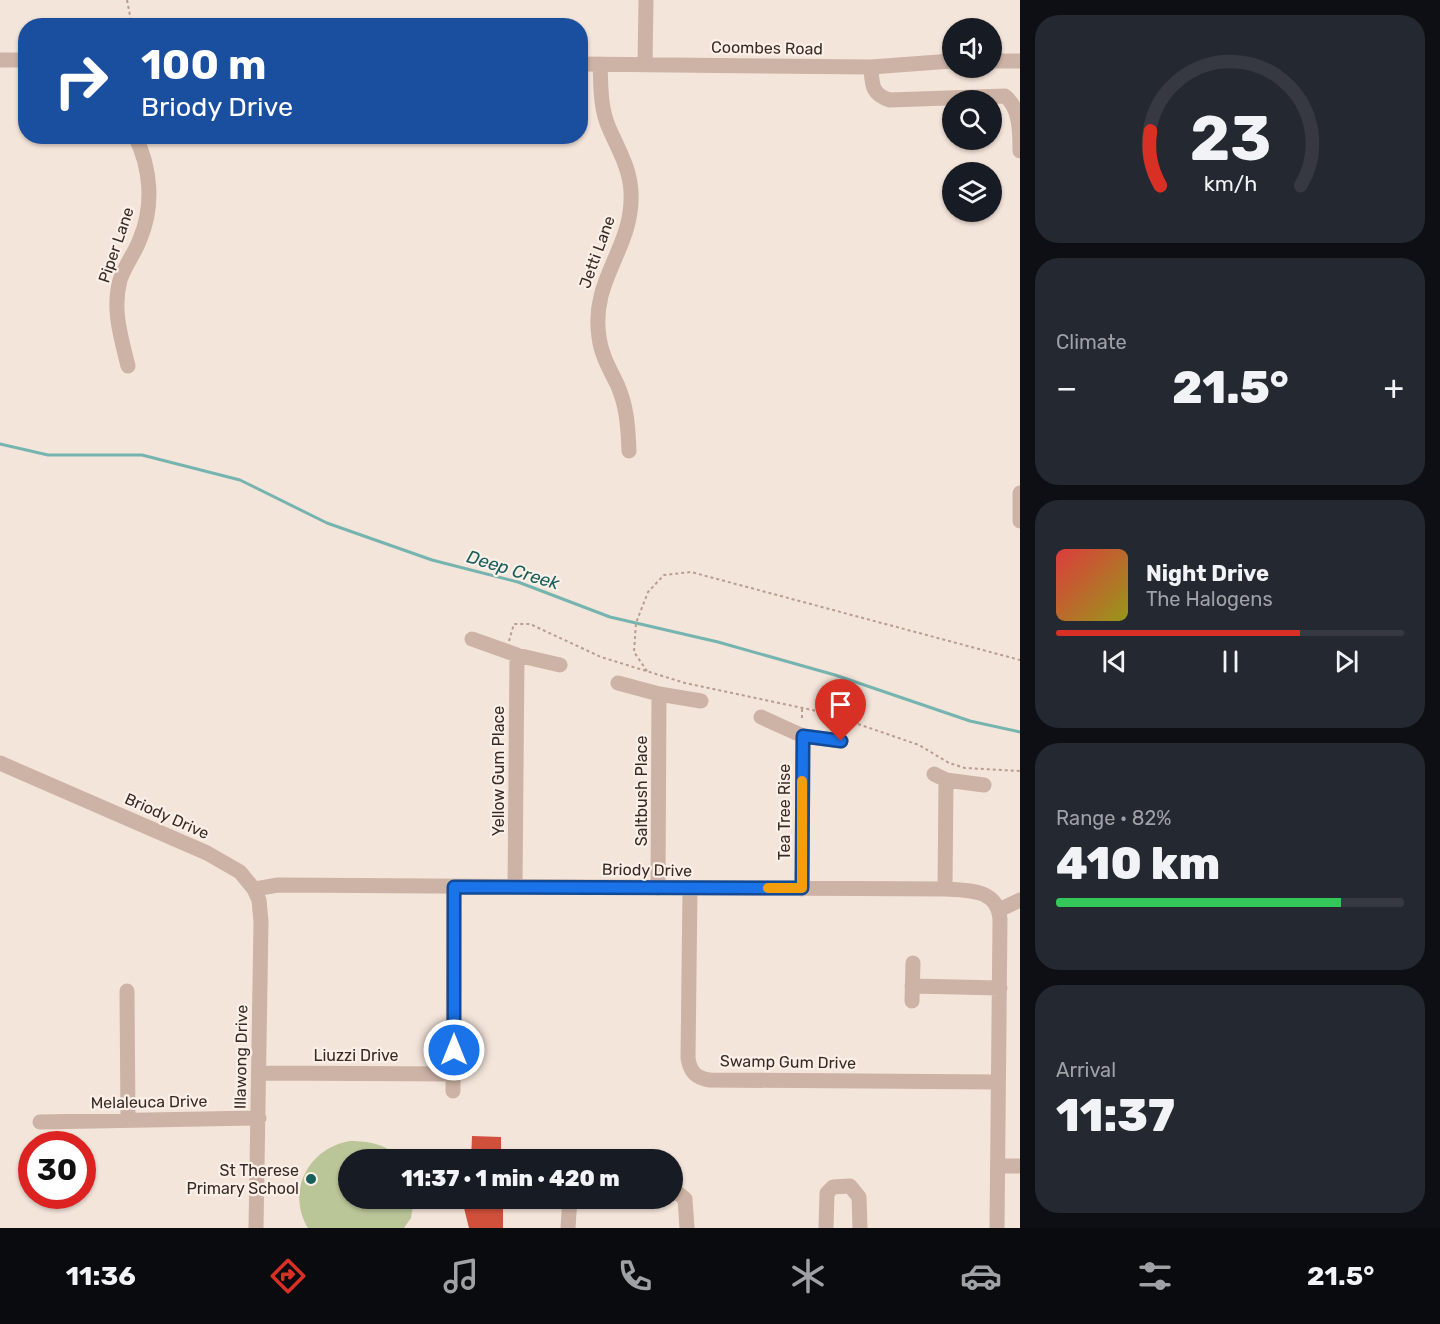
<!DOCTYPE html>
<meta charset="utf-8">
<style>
:root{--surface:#171b24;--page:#242831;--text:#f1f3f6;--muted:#9ea1a6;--line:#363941;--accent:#d93025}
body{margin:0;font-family:Rubik,sans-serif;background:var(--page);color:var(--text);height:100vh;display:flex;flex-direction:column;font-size:22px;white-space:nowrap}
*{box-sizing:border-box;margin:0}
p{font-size:20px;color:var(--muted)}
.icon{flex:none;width:33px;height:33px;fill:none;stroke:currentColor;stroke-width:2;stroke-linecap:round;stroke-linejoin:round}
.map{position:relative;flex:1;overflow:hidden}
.sheet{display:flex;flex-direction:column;gap:15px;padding:15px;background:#0d0f14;width:420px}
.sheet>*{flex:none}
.banner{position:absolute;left:18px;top:18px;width:570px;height:126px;border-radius:24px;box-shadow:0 2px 4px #0004;background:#1a4fa0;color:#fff;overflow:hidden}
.controls{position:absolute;left:942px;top:18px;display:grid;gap:12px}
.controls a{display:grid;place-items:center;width:60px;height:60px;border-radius:50%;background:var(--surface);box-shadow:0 2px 4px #0004;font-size:30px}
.speed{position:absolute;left:18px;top:1131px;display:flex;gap:12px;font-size:30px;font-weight:700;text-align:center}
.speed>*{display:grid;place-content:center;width:78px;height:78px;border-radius:50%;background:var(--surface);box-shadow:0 2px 4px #0004;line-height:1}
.speed .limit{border:9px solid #d22;background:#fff;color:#111}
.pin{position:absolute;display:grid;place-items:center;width:51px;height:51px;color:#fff;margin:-62px -26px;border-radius:50% 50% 50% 0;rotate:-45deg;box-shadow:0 0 6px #0007}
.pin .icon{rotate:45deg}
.me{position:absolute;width:66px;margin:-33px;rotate:0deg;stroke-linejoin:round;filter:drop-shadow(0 0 4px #0008)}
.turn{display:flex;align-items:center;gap:21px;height:126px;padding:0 24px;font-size:27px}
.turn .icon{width:78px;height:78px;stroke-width:2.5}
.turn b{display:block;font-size:42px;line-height:51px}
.big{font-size:45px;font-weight:800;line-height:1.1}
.sheet .card{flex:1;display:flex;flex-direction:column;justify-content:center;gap:9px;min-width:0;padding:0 21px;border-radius:24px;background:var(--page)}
.sheet .dial{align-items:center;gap:0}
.dial svg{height:156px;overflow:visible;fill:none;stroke:var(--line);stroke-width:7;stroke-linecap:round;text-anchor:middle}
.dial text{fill:var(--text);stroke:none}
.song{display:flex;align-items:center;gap:18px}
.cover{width:72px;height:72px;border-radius:9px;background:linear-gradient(135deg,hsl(0 70% 55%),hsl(60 70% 35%))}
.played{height:6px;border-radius:3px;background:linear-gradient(90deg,var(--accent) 70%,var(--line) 70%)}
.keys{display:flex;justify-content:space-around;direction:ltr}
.heat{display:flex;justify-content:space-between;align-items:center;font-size:33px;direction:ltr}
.charge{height:9px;border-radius:4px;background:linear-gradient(90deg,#34c759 82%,var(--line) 0)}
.trip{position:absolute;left:338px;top:1149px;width:345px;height:60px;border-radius:30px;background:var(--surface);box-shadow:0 2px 4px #0004;font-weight:800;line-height:60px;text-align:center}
.menu{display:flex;height:96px;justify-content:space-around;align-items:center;background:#090b0e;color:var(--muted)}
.menu .icon{width:42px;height:42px}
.menu .on{color:var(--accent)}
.menu b{font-size:27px;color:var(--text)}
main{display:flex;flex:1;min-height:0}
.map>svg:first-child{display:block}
.green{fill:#bac598}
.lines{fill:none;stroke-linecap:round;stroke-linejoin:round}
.stream{stroke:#76b4b0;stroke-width:3}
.building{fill:#d1503b}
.path{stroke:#b99d8f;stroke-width:2;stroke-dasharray:3 3;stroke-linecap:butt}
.minor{stroke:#cdb3a5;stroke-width:15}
.route-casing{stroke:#114b97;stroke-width:15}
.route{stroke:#1a73e8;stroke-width:10}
.slow{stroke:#f59e0b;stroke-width:10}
.poi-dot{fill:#185e5b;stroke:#fbf0e7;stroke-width:2}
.labels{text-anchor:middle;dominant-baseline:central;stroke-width:4.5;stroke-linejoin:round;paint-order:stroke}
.street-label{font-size:16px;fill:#382a27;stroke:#fbf0e7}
.poi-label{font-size:16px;fill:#382a27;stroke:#fbf0e7;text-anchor:end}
.water-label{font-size:18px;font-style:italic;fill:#185e5b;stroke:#fbf0e7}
</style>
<main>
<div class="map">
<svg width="1020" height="1228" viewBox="0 0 1020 1228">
<rect width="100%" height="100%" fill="#f4e5da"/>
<path class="green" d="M350,1141c18,0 38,3 49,18l-51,1v38l66,1 -3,19 -7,10h-96c-22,-38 1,-80 42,-87z"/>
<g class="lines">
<path class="stream" d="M0,444l48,11h94l98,25 87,43 105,37 86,22 92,35 108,25 117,33 135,46 50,11"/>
</g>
<path class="building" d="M472,1136l29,1v17h-4v6h-26z
M469,1198h34v30h-34l-7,-28z"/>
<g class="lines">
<path class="path" d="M127,0l5,26
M509,641l5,-17h16l71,33 84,26 141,30 93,32 30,18 16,5 55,3
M647,671l-13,-19 2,-29 12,-31 16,-17 27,-3 329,88
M802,709v12"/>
<path class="minor" d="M0,60h26
M992,61h28
M580,64l291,3 81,-6
M600,64c1,22 0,44 9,64 9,21 21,40 22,64 3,56 -41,87 -32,145 2,17 10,31 18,47 10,22 11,43 12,67
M645,65l1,-65
M871,67c1,17 0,27 19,33l115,-4c15,12 15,35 15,55
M128,366c-7,-29 -16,-56 -8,-86 5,-15 15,-27 20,-41 14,-33 11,-71 -5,-103
M1020,493v28
M472,639l45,16 43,10
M618,683l41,11 42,7
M761,717l42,19 38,5
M0,763l207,90 33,19 14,17 5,11 2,22 -5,306
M934,774l12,6 38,5
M515,887l2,-232
M658,888l1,-194
M690,888l-2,170c2,14 8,20 22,22l288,2
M254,889l24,-4 667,4c23,1 53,0 55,30l-3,309
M802,889l1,-153
M945,889l1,-109
M999,910l21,-10
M912,986l88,2
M127,991l1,129
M912,1001l1,-38
M259,1073l194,1
M453,1091l1,-204
M40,1122l219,-4
M999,1166h21
M672,1188l13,11 2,29
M568,1228l2,-30
M826,1228l1,-35 6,-6 17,-1 9,11 1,31"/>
</g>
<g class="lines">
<g class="route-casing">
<path id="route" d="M454,1050v-163l348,1 1,-152 38,5"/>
</g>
<use href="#route" class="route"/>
<path class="slow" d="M768,888h34v-107"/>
</g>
<circle class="poi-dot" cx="311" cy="1179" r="6"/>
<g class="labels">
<g class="street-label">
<text transform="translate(767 48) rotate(1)">Coombes Road</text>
<text transform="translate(116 245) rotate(-71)">Piper Lane</text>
<text transform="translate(597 252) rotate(-70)">Jetti Lane</text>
<text transform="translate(498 771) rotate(-90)">Yellow Gum Place</text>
<text transform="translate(641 791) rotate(-90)">Saltbush Place</text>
<text transform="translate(784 812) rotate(-90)">Tea Tree Rise</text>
<text transform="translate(167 816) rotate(24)">Briody Drive</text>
<text transform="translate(647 870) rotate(1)">Briody Drive</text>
<text x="356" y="1055">Liuzzi Drive</text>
<text transform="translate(241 1057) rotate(-89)">Illawong Drive</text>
<text transform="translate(788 1062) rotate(1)">Swamp Gum Drive</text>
<text transform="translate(149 1102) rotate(-1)">Melaleuca Drive</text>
</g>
<g class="poi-label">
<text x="299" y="1170">St Therese<tspan x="299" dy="18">Primary School</tspan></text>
</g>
<g class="water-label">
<text transform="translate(513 570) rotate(17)">Deep Creek</text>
</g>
</g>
</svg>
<div class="controls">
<a><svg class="icon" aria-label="sound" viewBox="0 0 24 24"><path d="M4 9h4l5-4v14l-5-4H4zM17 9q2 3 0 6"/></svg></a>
<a><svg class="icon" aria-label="search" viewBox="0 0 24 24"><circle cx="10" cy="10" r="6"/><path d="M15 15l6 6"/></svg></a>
<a><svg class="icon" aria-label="layers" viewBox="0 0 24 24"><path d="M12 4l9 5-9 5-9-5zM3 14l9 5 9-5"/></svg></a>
</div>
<div class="speed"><div class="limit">30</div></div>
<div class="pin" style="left:841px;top:741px;background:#d93025"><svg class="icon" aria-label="arrive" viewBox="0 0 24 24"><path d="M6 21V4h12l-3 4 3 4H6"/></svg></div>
<svg class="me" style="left:454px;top:1050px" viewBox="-20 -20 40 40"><circle r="17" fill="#1a73e8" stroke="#fff" stroke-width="3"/><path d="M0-11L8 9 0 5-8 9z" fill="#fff"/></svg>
<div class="trip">11:37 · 1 min · 420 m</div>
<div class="banner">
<div class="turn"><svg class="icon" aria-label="right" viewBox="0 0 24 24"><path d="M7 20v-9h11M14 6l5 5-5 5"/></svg><div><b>100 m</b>Briody Drive</div></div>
</div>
</div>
<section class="sheet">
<div class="card dial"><svg viewBox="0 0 100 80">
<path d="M14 69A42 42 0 1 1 86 69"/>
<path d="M14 69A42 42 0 0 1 9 41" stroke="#d93025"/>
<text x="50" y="56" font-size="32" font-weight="700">23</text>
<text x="50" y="72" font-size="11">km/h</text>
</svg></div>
<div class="card"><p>Climate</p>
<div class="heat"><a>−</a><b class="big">21.5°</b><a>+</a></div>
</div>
<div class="card">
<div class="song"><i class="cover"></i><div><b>Night Drive</b><p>The Halogens</p></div></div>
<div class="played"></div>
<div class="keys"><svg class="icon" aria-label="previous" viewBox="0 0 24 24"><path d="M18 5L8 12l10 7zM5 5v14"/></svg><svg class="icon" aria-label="pause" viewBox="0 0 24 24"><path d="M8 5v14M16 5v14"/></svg><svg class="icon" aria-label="next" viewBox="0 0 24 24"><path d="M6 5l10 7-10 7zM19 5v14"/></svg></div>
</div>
<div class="card"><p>Range · 82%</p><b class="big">410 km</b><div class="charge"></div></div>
<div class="card"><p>Arrival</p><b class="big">11:37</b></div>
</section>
</main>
<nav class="menu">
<b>11:36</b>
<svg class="icon on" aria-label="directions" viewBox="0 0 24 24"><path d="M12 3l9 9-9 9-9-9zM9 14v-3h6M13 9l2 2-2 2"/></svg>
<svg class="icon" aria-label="music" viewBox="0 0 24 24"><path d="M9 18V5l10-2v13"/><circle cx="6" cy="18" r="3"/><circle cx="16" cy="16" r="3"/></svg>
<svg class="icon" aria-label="phone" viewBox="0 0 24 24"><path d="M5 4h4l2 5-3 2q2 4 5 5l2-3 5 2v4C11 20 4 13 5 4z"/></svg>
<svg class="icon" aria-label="climate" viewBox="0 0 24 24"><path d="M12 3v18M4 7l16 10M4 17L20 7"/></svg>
<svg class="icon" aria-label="car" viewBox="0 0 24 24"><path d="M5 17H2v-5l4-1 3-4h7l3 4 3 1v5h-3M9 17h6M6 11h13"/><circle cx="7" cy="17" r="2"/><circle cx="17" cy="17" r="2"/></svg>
<svg class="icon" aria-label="filters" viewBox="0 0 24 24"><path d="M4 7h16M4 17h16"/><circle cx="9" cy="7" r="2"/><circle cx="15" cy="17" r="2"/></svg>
<b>21.5°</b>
</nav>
